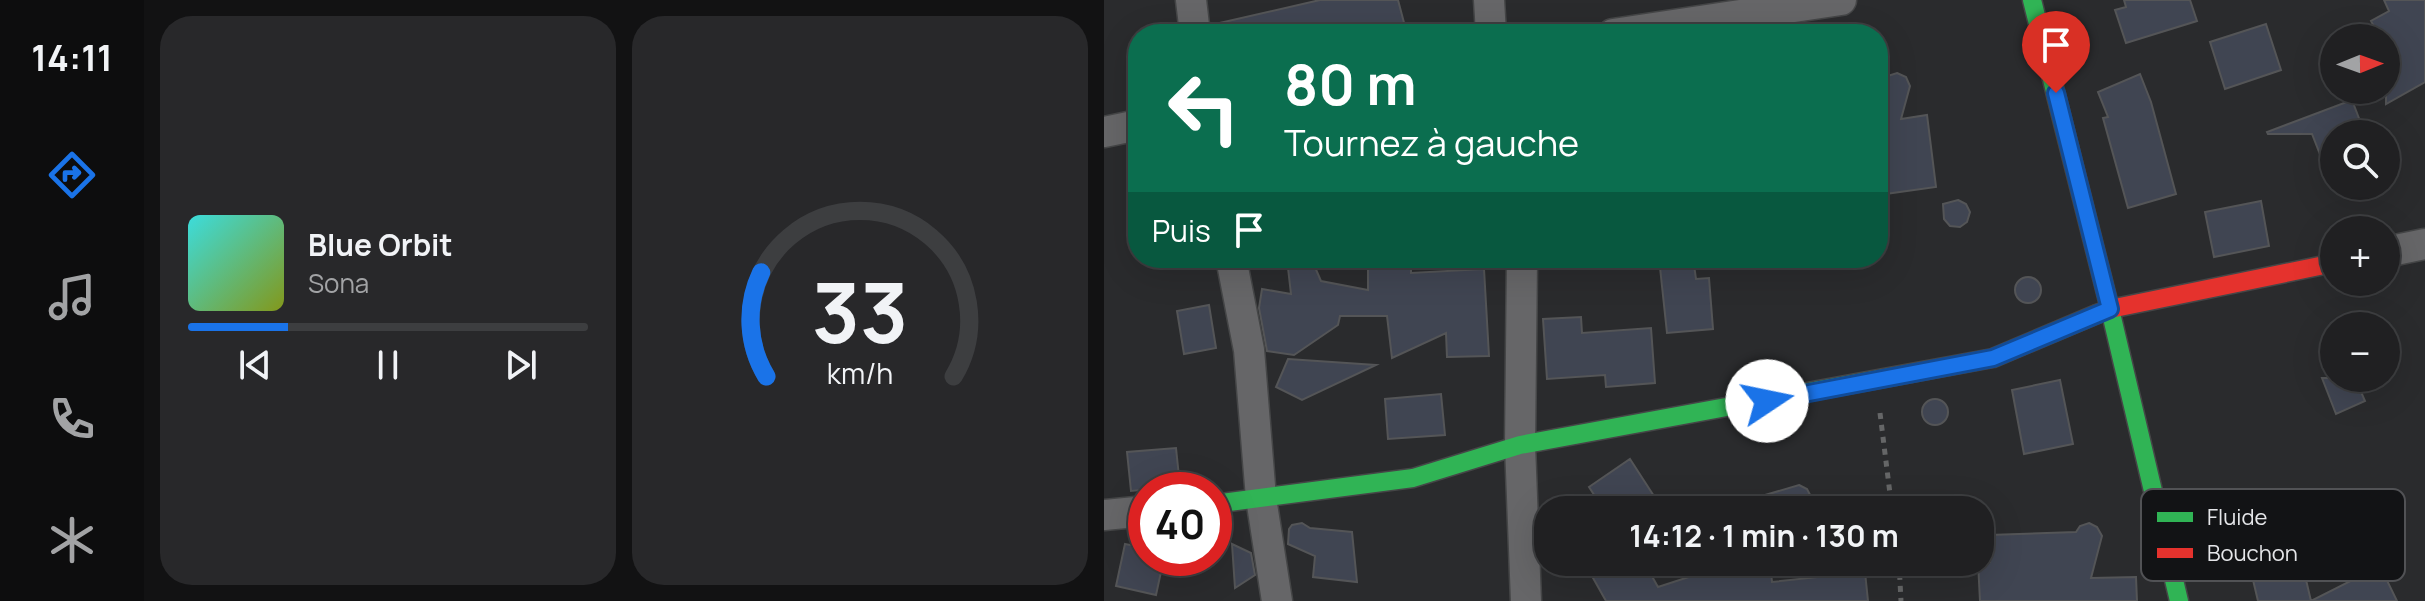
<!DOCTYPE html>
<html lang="fr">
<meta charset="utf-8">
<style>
:root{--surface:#202022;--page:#28282a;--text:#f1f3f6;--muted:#a2a3a5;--line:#3d3e40;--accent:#1a73e8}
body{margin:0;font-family:Manrope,sans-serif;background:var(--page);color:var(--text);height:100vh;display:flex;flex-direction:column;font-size:30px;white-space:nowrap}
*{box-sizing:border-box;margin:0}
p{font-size:26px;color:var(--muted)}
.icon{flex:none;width:44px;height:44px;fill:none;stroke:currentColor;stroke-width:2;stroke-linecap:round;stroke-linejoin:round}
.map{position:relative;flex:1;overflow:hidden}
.drawer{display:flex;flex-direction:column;gap:16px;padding:16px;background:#121213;width:960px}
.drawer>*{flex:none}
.hud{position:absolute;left:24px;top:24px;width:760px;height:244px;border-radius:32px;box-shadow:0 8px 32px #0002,0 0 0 2px var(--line);background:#0b6e4f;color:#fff;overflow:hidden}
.needle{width:52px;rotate:89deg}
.buttons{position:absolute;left:1216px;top:24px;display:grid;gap:16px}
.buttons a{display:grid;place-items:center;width:80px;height:80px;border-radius:50%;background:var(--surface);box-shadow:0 8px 32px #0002,0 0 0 2px var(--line);font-size:40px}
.speed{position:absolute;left:24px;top:472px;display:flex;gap:16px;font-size:40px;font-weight:700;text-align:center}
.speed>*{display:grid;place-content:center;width:104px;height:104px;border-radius:50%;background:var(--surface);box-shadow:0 8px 32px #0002,0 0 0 2px var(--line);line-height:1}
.speed .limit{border:12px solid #d22;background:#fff;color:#111}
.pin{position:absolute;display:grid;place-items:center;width:68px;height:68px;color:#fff;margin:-82px -34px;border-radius:50% 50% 50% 0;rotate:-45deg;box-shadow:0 0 8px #0007}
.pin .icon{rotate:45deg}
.me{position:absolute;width:88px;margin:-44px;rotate:79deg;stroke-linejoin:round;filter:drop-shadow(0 0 6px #0008)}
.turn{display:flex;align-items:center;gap:28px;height:168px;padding:0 24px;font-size:36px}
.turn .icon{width:104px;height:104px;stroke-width:2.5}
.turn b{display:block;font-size:56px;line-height:68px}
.then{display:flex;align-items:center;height:76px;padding:0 24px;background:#0003;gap:16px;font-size:30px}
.drawer .widget{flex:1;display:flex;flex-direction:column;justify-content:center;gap:12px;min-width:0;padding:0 28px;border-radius:32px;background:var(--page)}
.drawer .dial{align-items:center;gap:0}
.dial svg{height:208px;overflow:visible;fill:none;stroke:var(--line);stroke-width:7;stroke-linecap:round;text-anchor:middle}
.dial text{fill:var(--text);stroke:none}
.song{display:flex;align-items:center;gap:24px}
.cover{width:96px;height:96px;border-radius:12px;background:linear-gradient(135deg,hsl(180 70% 55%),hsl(70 70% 35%))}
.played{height:8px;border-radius:4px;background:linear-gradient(90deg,var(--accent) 25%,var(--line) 25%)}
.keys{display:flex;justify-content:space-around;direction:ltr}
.drawer .tiles{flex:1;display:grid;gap:16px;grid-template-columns:repeat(2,1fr)}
.trip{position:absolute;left:430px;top:496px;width:460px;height:80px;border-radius:32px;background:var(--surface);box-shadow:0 8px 32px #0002,0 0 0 2px var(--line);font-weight:700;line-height:80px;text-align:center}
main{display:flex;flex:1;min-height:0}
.dock{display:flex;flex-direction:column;width:144px;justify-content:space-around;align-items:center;background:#0d0d0e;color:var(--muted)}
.dock .icon{width:56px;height:56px}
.dock .on{color:var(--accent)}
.dock b{font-size:36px;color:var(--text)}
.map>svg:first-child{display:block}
.building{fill:#404552;stroke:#545557;stroke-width:2}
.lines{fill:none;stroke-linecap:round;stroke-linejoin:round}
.street-casing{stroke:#454647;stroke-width:33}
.fast-casing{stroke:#454647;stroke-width:21}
.jam-casing{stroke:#454647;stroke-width:21}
.path{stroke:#656667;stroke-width:5;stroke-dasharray:6 6;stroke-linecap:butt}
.street{stroke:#666668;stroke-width:30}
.fast{stroke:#30b455;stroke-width:18}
.jam{stroke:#e5322d;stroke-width:18}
.route-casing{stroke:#114b97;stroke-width:20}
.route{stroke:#1a73e8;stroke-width:14}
.key{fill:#121315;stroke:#515255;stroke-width:2}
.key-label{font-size:22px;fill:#e5e6e9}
</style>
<main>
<nav class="dock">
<b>14:11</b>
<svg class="icon on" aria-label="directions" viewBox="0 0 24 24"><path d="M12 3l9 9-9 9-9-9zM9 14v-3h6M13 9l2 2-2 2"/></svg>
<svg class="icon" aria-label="music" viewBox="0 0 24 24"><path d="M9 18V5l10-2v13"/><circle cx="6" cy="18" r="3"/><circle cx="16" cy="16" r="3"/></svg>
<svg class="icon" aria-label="phone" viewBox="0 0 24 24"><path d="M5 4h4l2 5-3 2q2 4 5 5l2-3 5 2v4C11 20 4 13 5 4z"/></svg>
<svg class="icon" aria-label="climate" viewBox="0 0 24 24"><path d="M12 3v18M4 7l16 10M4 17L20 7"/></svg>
</nav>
<section class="drawer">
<div class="tiles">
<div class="widget">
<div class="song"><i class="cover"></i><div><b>Blue Orbit</b><p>Sona</p></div></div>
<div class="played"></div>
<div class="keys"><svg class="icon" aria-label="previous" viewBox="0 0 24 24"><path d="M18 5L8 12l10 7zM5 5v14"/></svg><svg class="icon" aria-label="pause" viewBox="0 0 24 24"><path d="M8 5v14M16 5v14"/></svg><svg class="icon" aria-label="next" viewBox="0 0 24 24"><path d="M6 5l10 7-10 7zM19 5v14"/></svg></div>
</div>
<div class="widget dial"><svg viewBox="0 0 100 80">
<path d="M14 69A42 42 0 1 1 86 69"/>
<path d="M14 69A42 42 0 0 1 12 29" stroke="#1a73e8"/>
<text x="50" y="56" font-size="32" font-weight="700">33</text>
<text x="50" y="72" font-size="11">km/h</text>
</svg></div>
</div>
</section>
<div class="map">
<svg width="1321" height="601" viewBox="0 0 1321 601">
<rect width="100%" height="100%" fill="#2a2b2d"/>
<path class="building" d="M216,0h78l9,34h-190l-2,-10z
M1020,0h66l7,21 -71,22 -11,-33 11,-3z
M1280,0h41v82l-39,22v-66h-6l-9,-17 18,-10z
M1162,24l15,46 -56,19 -15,-47z
M793,73l9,4 4,9 -9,33 26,-4 9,72 -58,8v-116z
M1036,74l11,28 25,92 -48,14 -25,-90 5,-1 -10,-25z
M1248,100l13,34h-31v51h-2l-20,-51h-44l-1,-2z
M854,200l8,4 4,8 -3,10 -7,5 -10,-1 -6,-7 -1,-15z
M1157,201l8,45 -55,11 -9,-45z
M188,258h19l10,23 47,9v-24h43v7l73,-4 5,87 -42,1 -1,-24 -54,25 -5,-42h-47l-2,9 -44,30 -27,-4 -8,-43 3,-19 29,5 -3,-26z
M555,258h34l3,21 13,-1 4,51 -46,4z
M911 290a13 13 0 1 1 26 0a13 13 0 1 1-26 0Z
M105,305l7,43 -32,6 -7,-43z
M477,317l1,16 69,-5 4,55 -49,4 -1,-12 -58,4 -4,-60z
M184,359l88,6 -74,35 -26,-13z
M1218,378h33l10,23 -29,13z
M956,380l13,64 -49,10 -12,-64z
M337,394l4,41 -57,4 -3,-40z
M818 412a13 13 0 1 1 26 0a13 13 0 1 1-26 0Z
M72,448l4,38 -49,5 -4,-39z
M526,459l33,51h-59l-15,-23z
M695,485l8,4 11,21h-79l-1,-7z
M1187,516l20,85 69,-35 17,35h-139l-17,-72z
M198,523l8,5 42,4 5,50 -44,-5 2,-21 -27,-12 1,-15 3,-4z
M985,523l8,4 5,9 -11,42 45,-1 1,24h-157l-2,-39h12l-1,-27 87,-3 4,-6z
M21,544l21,4v10h18l-8,37 -40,-9z
M128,544l19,9 4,22 -20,13z
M480,562h60l14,25 77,-25h35l2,20 93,-10 3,29h-262z"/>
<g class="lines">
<g class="street-casing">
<path id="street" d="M87,0l4,34
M385,0l2,34
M509,34l228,-34
M0,132l34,-7
M1282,252l39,-8
M127,258l18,92 12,148 16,103
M418,258l-2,187 6,156
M0,515l42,-4"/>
</g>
<g class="fast-casing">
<path id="fast" d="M928,0l78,309 69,292
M110,504l199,-26 107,-33 473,-87 104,-44"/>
</g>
<g class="jam-casing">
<path id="jam" d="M993,314l13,-5 224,-46"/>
</g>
<path class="path" d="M776,413l12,97
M795,562l2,39"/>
<use href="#street" class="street"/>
<use href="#fast" class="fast"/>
<use href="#jam" class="jam"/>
</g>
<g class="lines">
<g class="route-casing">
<path id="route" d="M663,401l226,-43 117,-49 -54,-216"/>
</g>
<use href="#route" class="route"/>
</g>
<rect x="1037" y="489" width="264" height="92" rx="12" class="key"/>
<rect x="1053" y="512" width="36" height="10" fill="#30b455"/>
<rect x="1053" y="548" width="36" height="10" fill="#e5322d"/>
<g class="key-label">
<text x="1103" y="525">Fluide</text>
<text x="1103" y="561">Bouchon</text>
</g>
</svg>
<div class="buttons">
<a><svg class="needle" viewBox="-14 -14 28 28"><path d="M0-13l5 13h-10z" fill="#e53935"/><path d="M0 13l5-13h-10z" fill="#a2a3a5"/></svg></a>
<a><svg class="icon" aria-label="search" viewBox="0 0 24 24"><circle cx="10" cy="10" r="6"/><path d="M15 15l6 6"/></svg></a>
<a>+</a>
<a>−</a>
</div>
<div class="speed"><div class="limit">40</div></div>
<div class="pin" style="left:952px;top:93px;background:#d93025"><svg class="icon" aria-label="arrive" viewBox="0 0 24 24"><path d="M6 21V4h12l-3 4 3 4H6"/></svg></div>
<svg class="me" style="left:663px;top:401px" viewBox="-20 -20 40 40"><circle r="19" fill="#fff"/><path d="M0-13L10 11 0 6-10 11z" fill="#1a73e8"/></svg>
<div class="trip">14:12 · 1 min · 130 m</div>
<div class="hud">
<div class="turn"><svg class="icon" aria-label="left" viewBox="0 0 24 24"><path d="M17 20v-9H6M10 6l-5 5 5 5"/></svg><div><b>80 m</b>Tournez à gauche</div></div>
<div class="then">Puis<svg class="icon" aria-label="arrive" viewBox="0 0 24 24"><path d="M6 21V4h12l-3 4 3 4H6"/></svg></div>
</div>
</div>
</main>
